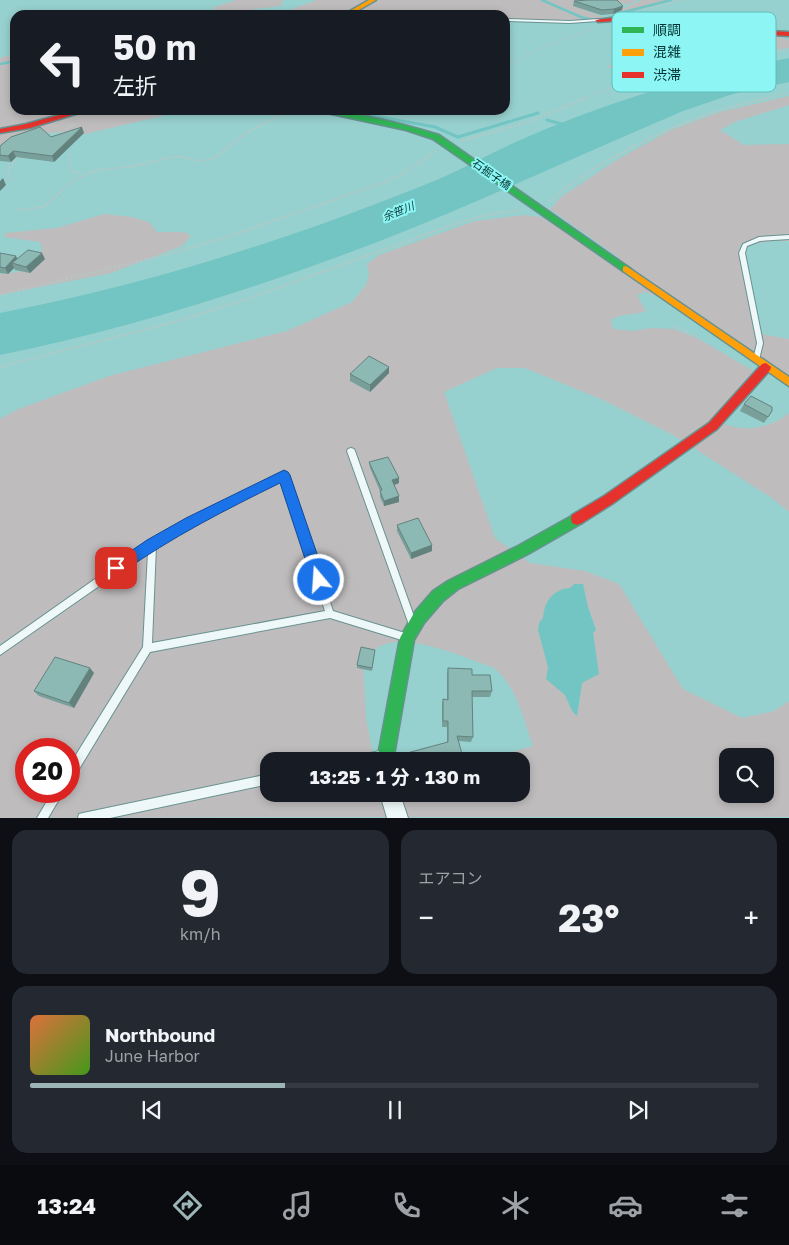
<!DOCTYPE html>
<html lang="ja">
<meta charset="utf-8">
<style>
:root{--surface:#171b24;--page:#242831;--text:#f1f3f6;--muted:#9ea1a6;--line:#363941;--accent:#9db5b7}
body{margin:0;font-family:"Golos Text","Noto Sans JP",sans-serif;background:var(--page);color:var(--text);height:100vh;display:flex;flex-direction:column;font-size:19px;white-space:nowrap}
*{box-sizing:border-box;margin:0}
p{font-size:16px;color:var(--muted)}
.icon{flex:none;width:28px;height:28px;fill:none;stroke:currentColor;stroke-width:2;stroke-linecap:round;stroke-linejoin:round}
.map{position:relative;height:818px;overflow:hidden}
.details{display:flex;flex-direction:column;gap:12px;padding:12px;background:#0d0f14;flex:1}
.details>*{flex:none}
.top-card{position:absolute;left:10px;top:10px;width:500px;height:105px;border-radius:15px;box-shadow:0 2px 8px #0003;background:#171b24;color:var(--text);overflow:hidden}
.buttons{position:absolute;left:719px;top:748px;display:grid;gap:10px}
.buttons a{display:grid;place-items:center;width:55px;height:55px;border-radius:10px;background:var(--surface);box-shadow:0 2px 8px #0003;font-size:25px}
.speed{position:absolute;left:15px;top:738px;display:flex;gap:10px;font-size:25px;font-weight:700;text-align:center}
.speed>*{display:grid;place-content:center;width:65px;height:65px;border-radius:50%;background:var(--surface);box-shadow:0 2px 8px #0003;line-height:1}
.speed .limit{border:8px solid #d22;background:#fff;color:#111}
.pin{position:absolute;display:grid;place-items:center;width:42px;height:42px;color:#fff;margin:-21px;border-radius:10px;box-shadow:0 2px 8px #0006}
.me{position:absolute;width:55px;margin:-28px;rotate:342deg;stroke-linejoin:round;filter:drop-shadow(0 0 4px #0008)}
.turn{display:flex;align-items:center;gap:18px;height:105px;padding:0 20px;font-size:22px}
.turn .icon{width:65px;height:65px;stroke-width:2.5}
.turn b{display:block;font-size:35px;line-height:42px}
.big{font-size:38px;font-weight:700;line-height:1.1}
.details .widget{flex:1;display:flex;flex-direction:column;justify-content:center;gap:8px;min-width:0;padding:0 18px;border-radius:15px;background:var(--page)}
.details .dial{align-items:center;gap:0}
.dial b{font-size:65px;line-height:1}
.song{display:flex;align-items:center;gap:15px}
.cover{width:60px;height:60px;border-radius:8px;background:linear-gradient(135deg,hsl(20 70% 55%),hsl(100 70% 35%))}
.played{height:5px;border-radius:2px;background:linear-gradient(90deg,var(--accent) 35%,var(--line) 35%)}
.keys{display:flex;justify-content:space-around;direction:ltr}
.heat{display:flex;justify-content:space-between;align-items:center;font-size:28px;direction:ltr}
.details .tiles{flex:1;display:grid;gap:12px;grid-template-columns:1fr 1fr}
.widget:last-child{grid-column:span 2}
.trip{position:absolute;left:260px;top:752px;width:270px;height:50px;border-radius:15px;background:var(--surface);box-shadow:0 2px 8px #0003;font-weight:700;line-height:50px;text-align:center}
.menu{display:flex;height:80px;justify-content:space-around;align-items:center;background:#090b0e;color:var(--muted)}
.menu .icon{width:35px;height:35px}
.menu .current{color:var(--accent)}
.menu b{font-size:22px;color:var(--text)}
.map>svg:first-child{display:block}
.green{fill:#bfbcbd;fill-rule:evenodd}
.water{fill:#73c5c3}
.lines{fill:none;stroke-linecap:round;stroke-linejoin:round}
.stream-far1{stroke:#73c5c3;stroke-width:2.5}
.stream{stroke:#73c5c3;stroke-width:3}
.lane-casing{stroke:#689291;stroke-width:2}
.street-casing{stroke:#689291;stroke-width:2}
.fast-casing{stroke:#689291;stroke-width:3}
.slow-casing{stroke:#689291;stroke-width:3}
.jam-casing{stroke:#689291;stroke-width:3}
.path-far1{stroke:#b6c7c6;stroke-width:1;stroke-dasharray:2 1;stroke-linecap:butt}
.path{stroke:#b6c7c6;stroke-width:2;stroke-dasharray:2.5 2;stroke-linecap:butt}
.lane{fill:#eff8f8;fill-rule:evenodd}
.street{fill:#eff8f8;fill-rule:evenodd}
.fast{fill:#30b455;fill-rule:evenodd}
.slow{fill:#ff9f0a;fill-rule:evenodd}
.jam{fill:#e5322d;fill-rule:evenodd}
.wall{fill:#799f9b}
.shaded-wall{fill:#63827e}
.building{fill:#8db9b4;stroke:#63827e}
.route{fill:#1a73e8;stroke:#114b97}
.labels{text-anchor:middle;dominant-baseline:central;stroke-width:4;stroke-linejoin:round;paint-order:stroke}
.far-street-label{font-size:11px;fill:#013332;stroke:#8df6f4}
.far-water-label{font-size:11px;font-style:italic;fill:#0c3938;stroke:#8df6f4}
.key{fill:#8df6f4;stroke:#63bcba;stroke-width:1}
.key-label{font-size:14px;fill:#013332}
</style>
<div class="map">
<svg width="789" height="818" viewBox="0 0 789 818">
<rect width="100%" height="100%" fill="#97d1cf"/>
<path class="green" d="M236,0h47l-2,6 -26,3 -21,6h-12v-3l-10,-4z
M317,0h320l-9,5c-11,-5 -38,-1 -53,1l30,12 -35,3 -65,-1v-5h-219l6,-6z
M642,0h32l-62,17h-2l3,-3 -8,-2 22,-5z
M739,36h50v2l-14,-2 14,4v8l-110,15 -52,15 -20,-12 56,-18z
M15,54v56h157l-10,6 -77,18 -30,-2 -25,6 -30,17v-97z
M789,96v9l-54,17 -15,8 24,15 45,-1v97h-14l-36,5 16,87 34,6v40l-112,-77 -33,-10 -7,3 9,16c-13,5 -23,1 -35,9l2,9 20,2 18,-3 23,1 25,10 58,34 -42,46c23,15 53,11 74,-6v99l-17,-14 -97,-62 -72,-36 -78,-32h-28l-53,24 51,146 35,25 55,8 34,13 64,105 59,29 32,-7 15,-10v116h-384l-7,-12 -2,-11h125v-33h-39l51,-15c-10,-27 -16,-60 -39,-78 -30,-10 -88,-38 -117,-20 -5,4 -9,9 -14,13l3,57 8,43h-105v33h113l9,23 -391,1v-399l16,-9 93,-34 178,-45 65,-29 14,-17 3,-12 -2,-9 12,-9 96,-34 50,-6 16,2 48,29 32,13 -71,-50 11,-12 57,-38 53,-29 49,-18zM583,584l5,23 8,22 -3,4 2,15 -6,30 -7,5 -3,11 1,10 -8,7 -7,-16 -8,-8 -9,-20 -9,-44 26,-34zM26,749h43v42h-43zM728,756h37v38h-37z
M104,214l28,3 17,5 8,10h27l7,4 -9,10 -71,27 -111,22v-21c24,-2 29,-3 42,-25l-2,-7 -36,-5 1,-4 52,-5z"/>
<path class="water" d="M789,58v24l-56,12 -50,17c-101,43 -201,90 -303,130 -123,47 -251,88 -380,114v-42c151,-29 297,-76 439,-134 27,-12 52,-26 79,-38 86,-38 178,-66 271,-83z
M574,584h9l5,23 8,23 -3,3 6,41 -17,9 -5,33 -5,-5 -7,-16 -19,-16 2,-12 -10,-37 1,-7 4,-5c1,-13 6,-24 20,-29 6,-1 7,0 11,-5z"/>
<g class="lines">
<path class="stream-far1" d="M542,0l39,17 20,5
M609,18l11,-5 51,-13
M670,26l13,4 21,1
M724,33l37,2
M0,64l15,-3"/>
<path class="stream" d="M341,110l94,17 23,10 80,-24
M547,120l18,5"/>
<g class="lane-casing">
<path id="lane" d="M505,19l65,2 28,-2 2,1 -2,1 -28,2 -65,-2z
M789,235v4l-29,2 -13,5 -2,7 18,90 -4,17 -3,2 -3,-2 4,-17 -18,-90 4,-9 16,-7z
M351,448l3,1 1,2 61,171 -1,3 -3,1 -3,-1 -1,-3 -61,-171 1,-2z
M284,472l3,1 1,2 45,136 72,22 3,1 1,3 -1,3 -3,1 -75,-23 -180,34 -77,127 -4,1v-14l74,-119 5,-95 -148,103v-9l149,-105 39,-21zM282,480l43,131 -173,32 4,-97 38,-22z
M380,751l3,2 2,3 -2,3 -3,2h-31l1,-4 4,-1z
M269,774v10l-159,34h-32l1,-4 4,-1z
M53,791h11l-16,27h-11z"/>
</g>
<g class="street-casing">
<path id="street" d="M380,794h20l8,24h-21z"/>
</g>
<g class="fast-casing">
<path id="fast" d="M313,110c37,0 90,14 126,25l192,134 -2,2h-6l-190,-132 -27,-9z
M577,513l5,2 1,4 -1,4 -54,31 -70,35 -15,12 -19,22 -10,17 -21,121h-16l23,-123 14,-25 19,-22 15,-10 70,-35z"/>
</g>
<g class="slow-casing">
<path id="slow" d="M369,0h7l-26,15h-7z
M626,266l163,111v9l-166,-115v-4z"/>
</g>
<g class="jam-casing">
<path id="jam" d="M629,16l87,12 73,4v4l-73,-4 -87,-12 -31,2 -3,-2z
M78,110h11l-59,18 -30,5v-4l26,-5z
M766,363l5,4 -1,3 -53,59 -105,75 -30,19 -5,2 -5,-2 -1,-4 1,-4 32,-19 105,-73 53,-59z"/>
</g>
<path class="path-far1" d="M644,9l40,-9
M505,67l38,-20 50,-18
M583,99c66,-28 135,-40 206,-49
M762,99l27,-6"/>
<path class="path" d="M58,135l16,-11
M462,141l66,-19 58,-24
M69,154l2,16 10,5
M10,181l-2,-13 13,-12
M549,201c63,-50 140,-87 219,-103
M15,210l29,-3 30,-27 19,-9 41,-5 38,-9h11l14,4 16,-2 32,-25 43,-24
M0,295l168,-41 59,-17 158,-55 19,-9 32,-22
M674,326l24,11
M0,367l178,-46 75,-24 210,-76 29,-7 30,-4"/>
<use href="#lane" class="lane"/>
<use href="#street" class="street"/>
<use href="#fast" class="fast"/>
<use href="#slow" class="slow"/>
<use href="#jam" class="jam"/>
</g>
<path class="wall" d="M574,1l48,9 -9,4 -12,1 -28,-9z
M84,133l-30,29 -38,-5 -5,5 -11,-1v-15l51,-9z
M0,253l17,6h28l-15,14 -15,-3 -1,-2 -6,6 -8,-1z
M389,373l-19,19 -20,-11v-7z
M744,404l28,7 -8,12 -24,-12z
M369,462l30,16v5l-5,2 5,17 -15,4 -4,-9v-6l-10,-23z
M397,525l35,26 -21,8 -14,-28z
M375,650l-3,21 -15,-3v-3z
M448,668l24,7 20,16 -2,6h-18l1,40 -2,5 -13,-1 6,20h-56l-1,-8 40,-10v-16h-5v-22l1,-6 4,1v-26z
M94,673l-20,35 -35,-12 -5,-5z"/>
<path class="shaded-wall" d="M623,6l-1,4 -9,4 1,-5z
M82,127l2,6 -30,29 -2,-6z
M13,151l3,6 -5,5 -3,-6z
M3,178l3,7 -6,6v-10z
M42,253l3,6 -15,14 -4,-6z
M16,256l3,6 -7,1 2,5 -6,6 -3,-6z
M389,367v6l-19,19v-7z
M399,478v5l-7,3v-6z
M399,496v6l-15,4v-5z
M432,545v6l-21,8v-6z
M90,668l4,5 -20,35 -5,-5z"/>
<path class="building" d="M589,0h28l6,6 -9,3 -12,1 -28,-9z
M40,127l11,10 31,-10 -30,29 -39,-5 -5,5 -8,-1v-9l11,-9z
M28,250l14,3 -16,14 -14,-4z
M0,253l16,3 -11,12 -5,-1z
M369,356l20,11 -19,18 -20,-11z
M751,396l21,11v4l-4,6 -24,-13z
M388,457l11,21 -7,2 7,16 -15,5 -4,-10 2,-1 -13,-28z
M418,518l14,27 -21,8 -14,-28z
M361,647l14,3 -3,18 -15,-3z
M55,657l35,11 -21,35 -35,-12z
M448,668l24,1v6h18l2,16h-20l1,46 -16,-1 7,25h-55l-2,-8 41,-11v-21h-5v-22l5,1z"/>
<path class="route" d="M284,470l4,2 2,3 36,105 -2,4 -5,2 -5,-2 -2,-4 -32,-97c-55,27 -108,54 -159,90l-5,1 -4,-1 -2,-5 2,-4 35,-24 39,-22z"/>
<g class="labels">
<g class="far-street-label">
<text transform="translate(492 174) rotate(35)">石掘子橋</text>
</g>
<g class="far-water-label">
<text transform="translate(398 211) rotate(-22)">余笹川</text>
</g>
</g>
<rect x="612" y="12" width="164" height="80" rx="8" class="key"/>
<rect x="622" y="27" width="22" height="6" fill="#30b455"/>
<rect x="622" y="49" width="22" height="7" fill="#ff9f0a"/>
<rect x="622" y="72" width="22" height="6" fill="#e5322d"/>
<g class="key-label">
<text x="653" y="35">順調</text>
<text x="653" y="57">混雑</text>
<text x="653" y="80">渋滞</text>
</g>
</svg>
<div class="buttons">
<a><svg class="icon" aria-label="search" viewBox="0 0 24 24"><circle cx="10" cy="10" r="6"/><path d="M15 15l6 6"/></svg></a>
</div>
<div class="speed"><div class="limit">20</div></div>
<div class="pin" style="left:116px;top:568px;background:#d93025"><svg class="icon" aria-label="arrive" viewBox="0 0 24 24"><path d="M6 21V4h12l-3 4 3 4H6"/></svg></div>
<svg class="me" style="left:319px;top:580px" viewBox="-20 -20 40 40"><circle r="17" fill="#1a73e8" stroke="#fff" stroke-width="3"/><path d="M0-11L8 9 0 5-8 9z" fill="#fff"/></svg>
<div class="trip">13:25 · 1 分 · 130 m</div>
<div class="top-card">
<div class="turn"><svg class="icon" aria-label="left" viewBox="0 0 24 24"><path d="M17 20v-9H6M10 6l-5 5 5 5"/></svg><div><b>50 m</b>左折</div></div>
</div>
</div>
<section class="details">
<div class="tiles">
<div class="widget dial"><b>9</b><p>km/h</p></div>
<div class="widget"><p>エアコン</p>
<div class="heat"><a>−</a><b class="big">23°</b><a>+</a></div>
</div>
<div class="widget">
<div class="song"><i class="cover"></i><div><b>Northbound</b><p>June Harbor</p></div></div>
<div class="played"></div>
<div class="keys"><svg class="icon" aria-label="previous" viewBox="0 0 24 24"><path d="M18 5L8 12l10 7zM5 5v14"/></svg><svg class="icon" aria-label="pause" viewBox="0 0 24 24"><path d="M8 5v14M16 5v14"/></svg><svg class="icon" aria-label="next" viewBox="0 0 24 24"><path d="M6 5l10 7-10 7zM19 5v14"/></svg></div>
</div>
</div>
</section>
<nav class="menu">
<b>13:24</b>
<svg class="icon current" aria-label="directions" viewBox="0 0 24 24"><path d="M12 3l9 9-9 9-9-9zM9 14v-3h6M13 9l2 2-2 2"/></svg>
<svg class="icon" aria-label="music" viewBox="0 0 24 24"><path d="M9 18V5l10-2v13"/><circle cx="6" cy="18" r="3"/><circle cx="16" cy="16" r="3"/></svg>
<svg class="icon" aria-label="phone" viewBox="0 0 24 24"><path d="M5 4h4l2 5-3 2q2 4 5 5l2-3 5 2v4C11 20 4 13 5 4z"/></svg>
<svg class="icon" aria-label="climate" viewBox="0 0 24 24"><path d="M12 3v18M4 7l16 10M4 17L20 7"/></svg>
<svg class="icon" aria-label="car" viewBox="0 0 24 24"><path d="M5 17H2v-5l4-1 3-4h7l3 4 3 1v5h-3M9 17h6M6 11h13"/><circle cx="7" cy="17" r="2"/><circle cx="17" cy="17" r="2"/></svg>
<svg class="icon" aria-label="filters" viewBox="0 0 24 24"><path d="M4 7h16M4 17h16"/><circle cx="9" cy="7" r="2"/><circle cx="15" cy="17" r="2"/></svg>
</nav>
